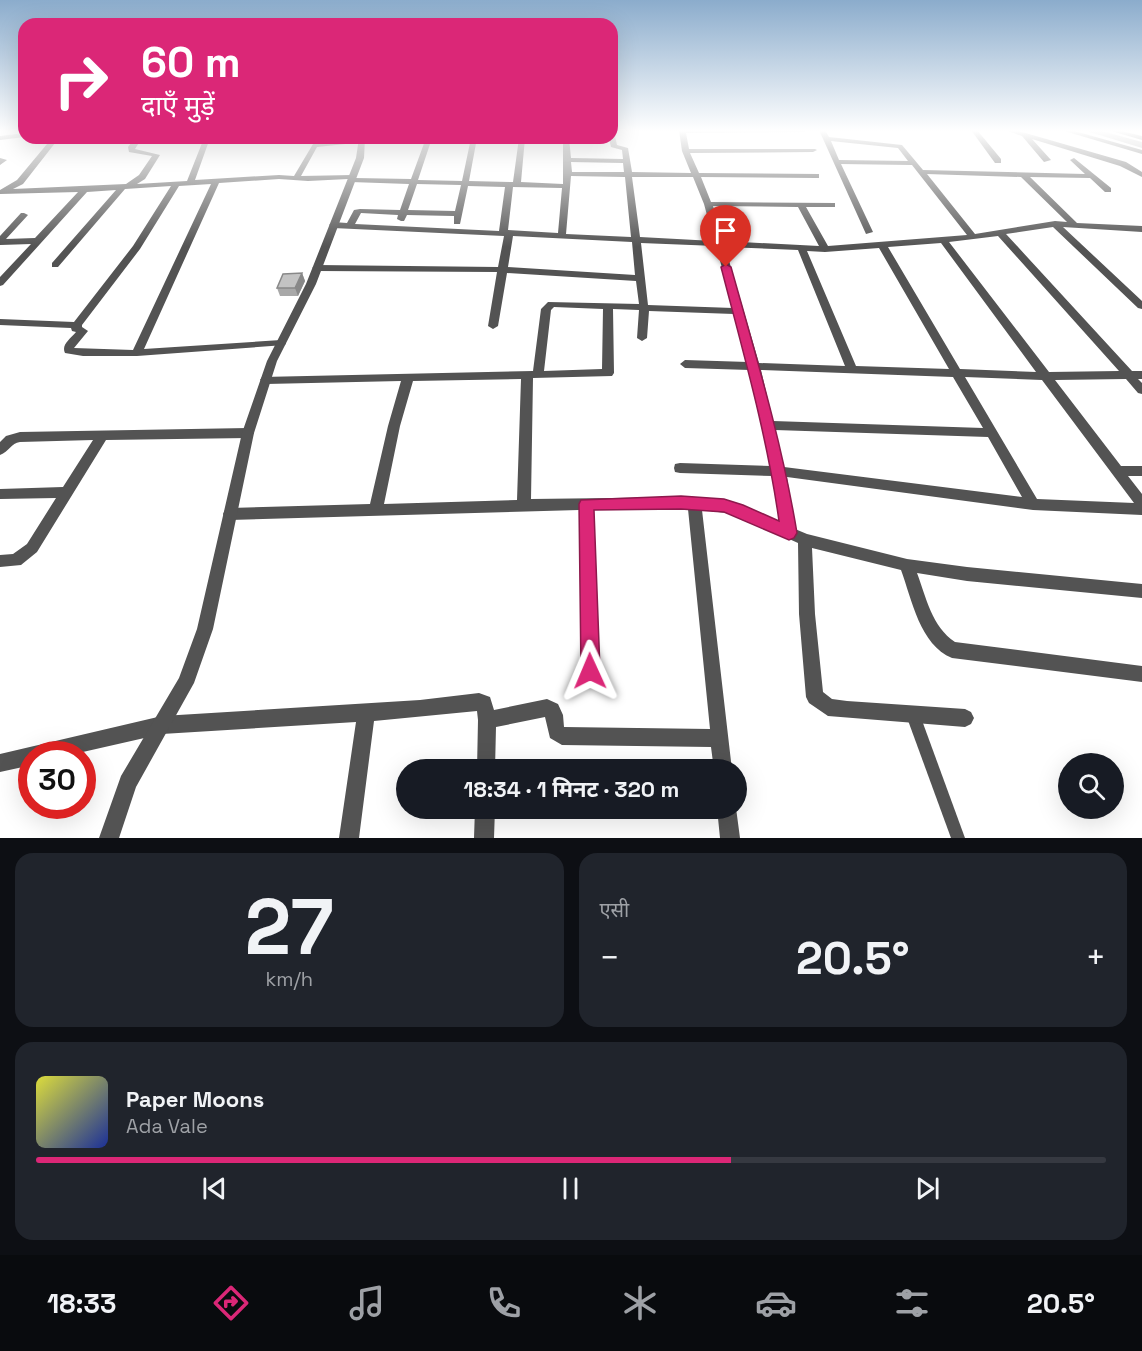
<!DOCTYPE html>
<html lang="hi">
<meta charset="utf-8">
<style>
:root{--surface:#171b24;--page:#20242c;--text:#f1f3f6;--muted:#9ea1a6;--line:#363941;--accent:#db2777}
body{margin:0;font-family:"Space Grotesk","Noto Sans Devanagari",sans-serif;background:var(--page);color:var(--text);height:100vh;display:flex;flex-direction:column;font-size:22px;white-space:nowrap}
*{box-sizing:border-box;margin:0}
p{font-size:20px;color:var(--muted)}
.icon{flex:none;width:33px;height:33px;fill:none;stroke:currentColor;stroke-width:2;stroke-linecap:round;stroke-linejoin:round}
.map{position:relative;height:838px;overflow:hidden}
.panel{display:flex;flex-direction:column;gap:15px;padding:15px;background:#0d0f14;flex:1}
.panel>*{flex:none}
.hud{position:absolute;left:18px;top:18px;width:600px;height:126px;border-radius:18px;box-shadow:0 6px 24px #0002;background:#db2777;color:#fff;overflow:hidden}
.controls{position:absolute;left:1058px;top:753px;display:grid;gap:12px}
.controls a{display:grid;place-items:center;width:66px;height:66px;border-radius:50%;background:var(--surface);box-shadow:0 6px 24px #0002;font-size:30px}
.speed{position:absolute;left:18px;top:741px;display:flex;gap:12px;font-size:30px;font-weight:700;text-align:center}
.speed>*{display:grid;place-content:center;width:78px;height:78px;border-radius:50%;background:var(--surface);box-shadow:0 6px 24px #0002;line-height:1}
.speed .limit{border:9px solid #d22;background:#fff;color:#111}
.pin{position:absolute;display:grid;place-items:center;width:51px;height:51px;color:#fff;margin:-62px -26px;border-radius:50% 50% 50% 0;rotate:-45deg;box-shadow:0 0 6px #0007}
.pin .icon{rotate:45deg}
.me{position:absolute;width:66px;margin:-33px;rotate:359deg;stroke-linejoin:round;filter:drop-shadow(0 0 4px #0008)}
.turn{display:flex;align-items:center;gap:21px;height:126px;padding:0 24px;font-size:27px}
.turn .icon{width:78px;height:78px;stroke-width:2.5}
.turn b{display:block;font-size:42px;line-height:51px}
.big{font-size:45px;font-weight:700;line-height:1.1}
.panel .card{flex:1;display:flex;flex-direction:column;justify-content:center;gap:9px;min-width:0;padding:0 21px;border-radius:18px;background:var(--page)}
.panel .dial{align-items:center;gap:0}
.dial b{font-size:78px;line-height:1}
.song{display:flex;align-items:center;gap:18px}
.cover{width:72px;height:72px;border-radius:9px;background:linear-gradient(135deg,hsl(60 70% 55%),hsl(230 70% 35%))}
.played{height:6px;border-radius:3px;background:linear-gradient(90deg,var(--accent) 65%,var(--line) 65%)}
.keys{display:flex;justify-content:space-around;direction:ltr}
.heat{display:flex;justify-content:space-between;align-items:center;font-size:33px;direction:ltr}
.panel .tiles{flex:1;display:grid;gap:15px;grid-template-columns:1fr 1fr}
.card:last-child{grid-column:span 2}
.trip{position:absolute;left:396px;top:759px;width:351px;height:60px;border-radius:30px;background:var(--surface);box-shadow:0 6px 24px #0002;font-weight:700;line-height:60px;text-align:center}
.tabs{display:flex;height:96px;justify-content:space-around;align-items:center;background:#090b0e;color:var(--muted)}
.tabs .icon{width:42px;height:42px}
.tabs .current{color:var(--accent)}
.tabs b{font-size:27px;color:var(--text)}
.map>svg:first-child{display:block}
.lines{fill:none;stroke-linecap:round;stroke-linejoin:round}
.canal{fill:#a1a1a1;fill-rule:evenodd}
.service{fill:#535353;fill-rule:evenodd}
.minor{fill:#535353;fill-rule:evenodd}
.tertiary{fill:#535353;fill-rule:evenodd}
.wall{fill:#a8a8a8}
.shaded-wall{fill:#888}
.building{fill:#c3c3c3;stroke:#888;stroke-width:1.5}
.route{fill:#db2777;stroke:#8e194d;stroke-width:1.5}
</style>
<div class="map">
<svg width="1142" height="838" viewBox="0 0 1142 838">
<rect width="100%" height="100%" fill="#fff"/>
<g class="lines">
<path class="canal" d="M1083,130h15l44,12v6z"/>
<path class="service" d="M913,708l5,2 2,5 45,123h-14l-45,-123 2,-5z"/>
<path class="minor" d="M679,130h128l-3,2 -118,1 3,16h126l2,1 -4,2 -123,1 9,20 120,1v4h-3l-115,-1 10,25 124,1v4h-29l22,39 139,-11 -55,-70 -71,-1 32,68 -7,2 -47,-104h6l4,7 73,8 21,25 162,4 -15,-14 4,-2 37,30v4h-6l-15,-14 -60,-1 47,46 65,3v6l-79,-5 79,74v8l-4,-1 -85,-81 -47,7 126,137h10v8h-4l4,4v11l-4,-1 -12,-14 -71,1 66,86h21v10h-14l14,18v21l-109,-5 -246,-33 8,52 12,5 100,25 60,8 175,17v14l-175,-17 -50,-8c9,24 15,54 38,69l187,24v16l-190,-24c-32,-13 -40,-58 -51,-88l-89,-22 3,66 8,78 9,7 15,2 118,8 6,3 3,6 -3,6 -6,3 -137,-11 -19,-13 -3,-6 -7,-83 -1,-71 -64,-29 -32,-4 30,260h-18l-3,-23 -149,-2 -12,-7 -5,-21 -49,10 -1,43h-18l1,-50 -1,-9 -103,10 -15,117h-20l17,-116 -194,12 -88,20h-42v11l-32,7v-18l162,-38 258,-16 59,-7 11,4 4,13 53,-11 11,5 5,11 1,12 146,2 -22,-220 -95,1 5,161 -2,6 -6,2 -6,-2 -2,-6 -3,-161 -349,10 -5,-2 -2,-4 2,-4 5,-2 140,-4 18,-78 13,-45 -135,3 -6,-4 2,-3 271,-6 8,-62 7,-7 91,2 -3,-23 -129,-8 -9,53 -5,3 -5,-3 9,-54 -180,-1 -5,-3 5,-3 181,2 6,-31 -171,-8 -4,-3 4,-3 14,1 7,-13 6,-1 40,1 9,-26 -58,-2 -3,-3 -40,2 -29,-2 -60,4 -75,166 137,-9 4,1 1,2 -1,2 -148,11h-54l-18,-3c-4,-8 5,-14 11,-21l-4,-1 -1,-3 -71,-3v-6l74,3 59,-76 38,-60 -46,3 -67,78h-6v-4l64,-73 -29,2 -84,93 -3,1v-9l31,-33 -31,1v-9l21,-23h3l4,2 -22,24 29,-1 43,-46 -78,2v-4l17,-10 35,-42h7l-36,46 -10,5 113,-5 13,-9 13,-19 -23,-4 -1,-5 7,-9h7l-7,11 25,6 -15,24 -8,5 50,-3 17,-43h6l-15,42 84,-5 15,1 19,-32 49,-5 3,2 -1,1 -47,5 -16,29 51,-1 3,3 56,1 15,-41h6l-14,42 44,1 9,-43h6l-8,43 44,1 6,-44h6l-4,44 42,2v-46h6l2,20 52,1 -1,-9 -11,-3 -2,-9h3v-4l3,2 2,9 11,3 4,24 59,1 -9,-22zM831,141l67,7 10,13 -69,-1zM571,162l52,1 1,9h-52zM927,174l94,3 46,45 -12,-1 -80,13zM571,176l54,1 6,60 -65,-3zM632,177h61l11,27 10,37 -74,-4zM211,184l-78,166 -59,-2 14,-17 -6,-4v-2l58,-76 39,-63zM417,184l44,1 -6,26 -47,-1zM468,186l37,1 -6,44 -144,-7 6,-11 37,2 -1,4 4,2h3l3,-6 47,1v8h6zM513,187l49,1 -4,45 -50,-3zM713,206l85,1 21,39 -96,-5zM513,236l119,6 3,33 -127,-8zM998,236l121,135 -70,1 -100,-130zM641,243l75,3 17,62 -85,-3zM941,243l95,129 -76,-3 -72,-122zM725,247l73,3 47,116 -86,-3zM879,248l70,121 -93,-3 -49,-115 18,1zM554,307l49,2 -1,60 -58,2 7,-61zM613,309l26,1 -2,28 5,3 5,-3 2,-27 85,3 14,48 -63,-2 -5,4 5,4 65,2 21,96 -91,-3 -5,1 -1,4 1,4 5,1 93,3 7,46 -43,-19 -43,-6 -163,2 2,-121 79,-2 2,-3zM761,370l192,7 30,51 -210,-7zM965,377l77,3 92,123 -97,-4zM521,379l-4,121 -133,4 16,-78 13,-45zM775,430l213,7 34,60 -238,-30z
M971,130h6l24,29v4h-6z
M1005,130h10l111,32 16,10v5l-22,-11 -88,-27 19,21 -7,2 -22,-26z
M24,133v4l-24,3v-4z
M0,158l7,2 -7,5z
M248,428l4,2 2,3 -2,3 -4,2 -142,2 -69,112 -16,13 -21,2v-12l13,-1 14,-10 29,-46 -56,1v-10l63,-2 30,-47 -73,2c-9,1 -11,10 -20,13v-13l6,-6 14,-4z
M475,808h20l-1,30h-20z
M717,808h19l4,30h-20z"/>
<path class="tertiary" d="M1061,130h10l71,20v4z
M1108,130h10l24,6v4z
M359,138h6l-1,20 -48,126 -39,77 -23,72 -41,196 -19,54 -58,104 -17,51h-20l22,-62 58,-98 18,-49 45,-196 25,-72 39,-77 50,-126z"/>
</g>
<path class="wall" d="M302,273l3,8 -7,15h-18l-3,-8z"/>
<path class="shaded-wall" d="M302,273l3,8 -7,15 -3,-8z"/>
<path class="building" d="M302,273l-7,15h-18l6,-14z"/>
<linearGradient id="sky" x2="0" y2="1"><stop stop-color="#8baccc"/><stop offset="0.53" stop-color="#fff"/><stop offset="1" stop-color="#fff" stop-opacity="0"/></linearGradient>
<rect width="1142" height="247" fill="url(#sky)"/>
<path class="route" d="M726,264l5,3c25,89 51,175 66,266l-3,5 -5,2 -65,-28 -43,-3 -87,1 6,161 -3,6 -7,3 -6,-3 -3,-6 -2,-167 2,-4 100,-4 43,3 19,6 36,16c-12,-86 -36,-169 -58,-254z"/>
</svg>
<div class="controls">
<a><svg class="icon" aria-label="search" viewBox="0 0 24 24"><circle cx="10" cy="10" r="6"/><path d="M15 15l6 6"/></svg></a>
</div>
<div class="speed"><div class="limit">30</div></div>
<div class="pin" style="left:726px;top:267px;background:#d93025"><svg class="icon" aria-label="arrive" viewBox="0 0 24 24"><path d="M6 21V4h12l-3 4 3 4H6"/></svg></div>
<svg class="me" style="left:590px;top:671px" viewBox="-20 -20 40 40"><path d="M0-17L14 15 0 8-14 15z" fill="#db2777" stroke="#fff" stroke-width="4"/></svg>
<div class="trip">18:34 · 1 मिनट · 320 m</div>
<div class="hud">
<div class="turn"><svg class="icon" aria-label="right" viewBox="0 0 24 24"><path d="M7 20v-9h11M14 6l5 5-5 5"/></svg><div><b>60 m</b>दाएँ मुड़ें</div></div>
</div>
</div>
<section class="panel">
<div class="tiles">
<div class="card dial"><b>27</b><p>km/h</p></div>
<div class="card"><p>एसी</p>
<div class="heat"><a>−</a><b class="big">20.5°</b><a>+</a></div>
</div>
<div class="card">
<div class="song"><i class="cover"></i><div><b>Paper Moons</b><p>Ada Vale</p></div></div>
<div class="played"></div>
<div class="keys"><svg class="icon" aria-label="previous" viewBox="0 0 24 24"><path d="M18 5L8 12l10 7zM5 5v14"/></svg><svg class="icon" aria-label="pause" viewBox="0 0 24 24"><path d="M8 5v14M16 5v14"/></svg><svg class="icon" aria-label="next" viewBox="0 0 24 24"><path d="M6 5l10 7-10 7zM19 5v14"/></svg></div>
</div>
</div>
</section>
<nav class="tabs">
<b>18:33</b>
<svg class="icon current" aria-label="directions" viewBox="0 0 24 24"><path d="M12 3l9 9-9 9-9-9zM9 14v-3h6M13 9l2 2-2 2"/></svg>
<svg class="icon" aria-label="music" viewBox="0 0 24 24"><path d="M9 18V5l10-2v13"/><circle cx="6" cy="18" r="3"/><circle cx="16" cy="16" r="3"/></svg>
<svg class="icon" aria-label="phone" viewBox="0 0 24 24"><path d="M5 4h4l2 5-3 2q2 4 5 5l2-3 5 2v4C11 20 4 13 5 4z"/></svg>
<svg class="icon" aria-label="climate" viewBox="0 0 24 24"><path d="M12 3v18M4 7l16 10M4 17L20 7"/></svg>
<svg class="icon" aria-label="car" viewBox="0 0 24 24"><path d="M5 17H2v-5l4-1 3-4h7l3 4 3 1v5h-3M9 17h6M6 11h13"/><circle cx="7" cy="17" r="2"/><circle cx="17" cy="17" r="2"/></svg>
<svg class="icon" aria-label="filters" viewBox="0 0 24 24"><path d="M4 7h16M4 17h16"/><circle cx="9" cy="7" r="2"/><circle cx="15" cy="17" r="2"/></svg>
<b>20.5°</b>
</nav>
